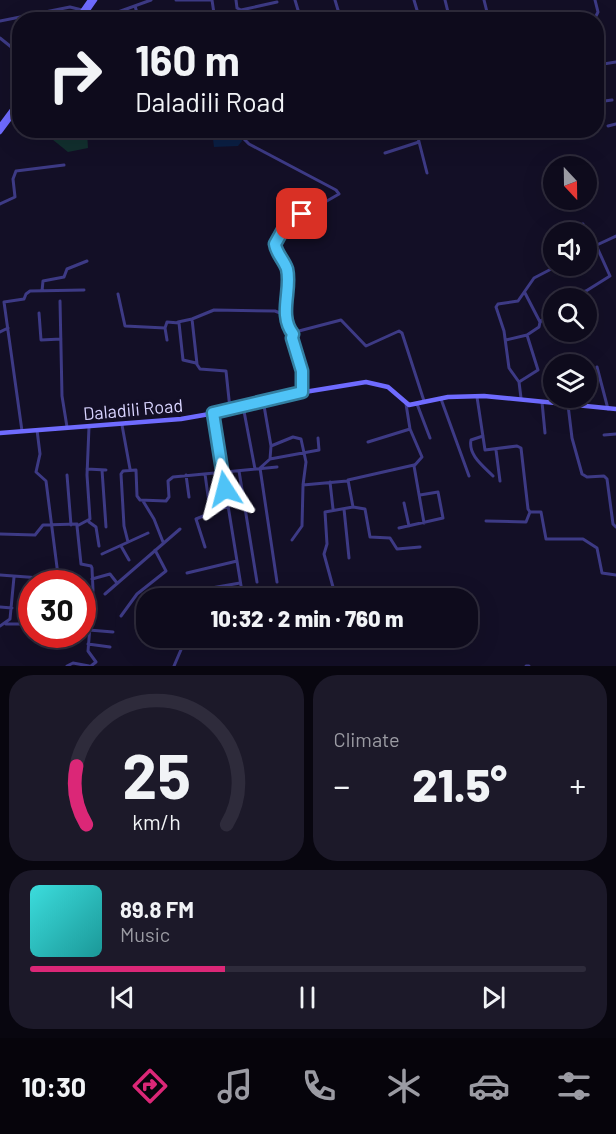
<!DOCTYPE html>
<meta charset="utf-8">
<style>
:root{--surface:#0e0b1c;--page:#1c1929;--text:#f1f3f6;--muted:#9b9ba3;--line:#2e2b3b;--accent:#db2777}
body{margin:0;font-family:Barlow,sans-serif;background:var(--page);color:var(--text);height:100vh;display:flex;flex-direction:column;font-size:22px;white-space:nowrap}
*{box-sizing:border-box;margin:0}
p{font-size:20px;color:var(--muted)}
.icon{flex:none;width:33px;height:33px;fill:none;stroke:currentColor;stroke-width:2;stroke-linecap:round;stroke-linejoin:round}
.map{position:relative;height:666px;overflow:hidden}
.sheet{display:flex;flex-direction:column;gap:9px;padding:9px;background:#08060f;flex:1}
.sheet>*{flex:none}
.top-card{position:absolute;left:12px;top:12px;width:592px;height:126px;border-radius:24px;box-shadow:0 6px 24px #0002,0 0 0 2px var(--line);background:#0e0b1c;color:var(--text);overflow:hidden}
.needle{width:39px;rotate:158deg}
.controls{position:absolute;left:543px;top:156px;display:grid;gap:12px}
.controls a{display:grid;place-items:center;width:54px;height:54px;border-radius:50%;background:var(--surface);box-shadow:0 6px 24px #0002,0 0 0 2px var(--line);font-size:30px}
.speed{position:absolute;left:18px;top:570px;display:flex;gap:12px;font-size:30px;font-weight:700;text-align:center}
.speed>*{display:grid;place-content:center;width:78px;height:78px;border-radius:50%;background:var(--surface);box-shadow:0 6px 24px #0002,0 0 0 2px var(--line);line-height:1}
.speed .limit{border:9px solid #d22;background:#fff;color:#111}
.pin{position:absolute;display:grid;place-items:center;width:51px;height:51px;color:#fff;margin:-26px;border-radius:12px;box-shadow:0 3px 9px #0006}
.me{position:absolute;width:66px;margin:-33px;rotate:351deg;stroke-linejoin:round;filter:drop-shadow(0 0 4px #0008)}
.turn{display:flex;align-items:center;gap:21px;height:126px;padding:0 24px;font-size:27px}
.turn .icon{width:78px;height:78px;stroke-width:2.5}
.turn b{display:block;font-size:42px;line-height:51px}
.big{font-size:45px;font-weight:800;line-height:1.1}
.sheet .tile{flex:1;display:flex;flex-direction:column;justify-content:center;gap:9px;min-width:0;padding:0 21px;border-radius:24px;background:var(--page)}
.sheet .dial{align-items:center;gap:0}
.dial svg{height:156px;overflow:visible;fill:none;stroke:var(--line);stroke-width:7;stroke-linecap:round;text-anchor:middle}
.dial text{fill:var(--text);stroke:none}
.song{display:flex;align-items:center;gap:18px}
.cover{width:72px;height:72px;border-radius:9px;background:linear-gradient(135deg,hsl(180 70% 55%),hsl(180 70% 35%))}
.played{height:6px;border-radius:3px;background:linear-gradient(90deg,var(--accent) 35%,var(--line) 35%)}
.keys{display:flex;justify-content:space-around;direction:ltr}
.heat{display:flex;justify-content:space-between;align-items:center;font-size:33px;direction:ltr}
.sheet .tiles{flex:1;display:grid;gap:9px;grid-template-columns:1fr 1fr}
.tile:last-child{grid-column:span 2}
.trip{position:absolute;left:136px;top:588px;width:342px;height:60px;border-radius:24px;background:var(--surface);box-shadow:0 6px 24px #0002,0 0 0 2px var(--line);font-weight:800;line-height:60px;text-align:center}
.menu{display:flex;height:96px;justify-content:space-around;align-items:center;background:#06040b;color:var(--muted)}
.menu .icon{width:42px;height:42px}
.menu .current{color:var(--accent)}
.menu b{font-size:27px;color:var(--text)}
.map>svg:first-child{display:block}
.green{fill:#12302f}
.water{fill:#0a1f44}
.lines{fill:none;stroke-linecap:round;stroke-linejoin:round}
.street{stroke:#3d3a85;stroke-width:3}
.secondary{stroke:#6f6bff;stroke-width:4.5}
.route-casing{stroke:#337fa1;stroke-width:15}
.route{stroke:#4fc3f7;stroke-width:10}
.labels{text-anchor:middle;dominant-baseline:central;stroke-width:6;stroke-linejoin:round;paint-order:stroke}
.street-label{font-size:18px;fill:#d9d4ff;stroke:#130f26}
</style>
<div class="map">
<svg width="616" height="666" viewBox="0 0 616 666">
<rect width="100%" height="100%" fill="#130f26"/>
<path class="green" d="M42,131h45l1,17 -20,4z"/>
<path class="water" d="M212,131h29l1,10 -4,5 -24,1z"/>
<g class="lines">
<path class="street" d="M176,0h34
M212,0l3,20
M236,0l1,8 4,2 36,-8
M295,0l6,20
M335,0l6,20
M414,0l6,20
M445,0l5,20
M484,0l5,20
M135,6l4,14
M89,20l1,-8
M594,20l4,-8 -3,-12
M0,21l70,-14 20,5h28l33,-12
M0,38l20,16
M597,65l19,-3
M597,102l15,-2
M608,126l8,-2
M243,130l1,9 5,5 87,46 3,4 -47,27 -16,20 -1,6 12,24 -2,31 4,27
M416,130l11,43
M385,153l34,-11
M0,204l15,-7 -2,-18 3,-8 48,-6
M583,224l10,23
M586,250l30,-14
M42,291l1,-10 21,-4 3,-8 20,-8
M118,294l7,32 40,2 2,-6 12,1 4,37 13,3 4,6 26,2 4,38
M561,298l25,-7 24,-15 -14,-31
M60,301l2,95 5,31
M39,313l2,27 20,-1
M192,319l5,45
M178,322l14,-3 22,-9 61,1 5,2 13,21
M540,322l6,-5 8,-16
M165,328l2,12
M0,332l8,-4
M506,340l21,-5 12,-8 1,-5 -15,-29
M597,367l11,42
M519,382l-10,-14 -5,-37 -8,-24 2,-3 20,-3 16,-23 23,-12
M302,392v-21l-10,-35 3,-4 46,-12 25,26 33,-15 3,2 22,68
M477,397l8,53 32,-4 4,2 7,61 2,3h11l5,27h37l14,9 5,25 14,2
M521,398l-2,-16 19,-12 -11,-35
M441,399l28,77
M263,400l8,46
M542,402l3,31
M406,404l4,25 12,28 -8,9 10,57
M417,404l13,34
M568,405l4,33 10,36 5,3 17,-1 3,3 6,45 3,3
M243,406l12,63
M213,413l30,185
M122,425l8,44
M89,427l-2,48 3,44 -13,7 4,38 10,2 1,2 1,22 -5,61 8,11 -5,4
M22,431l-18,-129 20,-3 2,-5 4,-3 54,-1
M604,435l12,-1
M483,436l-12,4c-3,15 12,26 22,36
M368,442l42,-13
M496,450l4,31
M270,459l49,-9 -1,-12
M87,469l19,1
M102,470l4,57
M239,471l18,111
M205,474l4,29
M67,475l4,50
M186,475l3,22
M330,482l3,27
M143,501l11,18 9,23
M404,503l5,23
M353,507l12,2 5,28 20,1 7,11 23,-2
M344,509l5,49
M486,521l40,1 4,-10
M89,522l7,5 3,19
M399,528l44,-10 -5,-26 -18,3
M0,534l35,1 8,-10 34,-1
M292,540l10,-14 1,-40
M128,542l-4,-16 -3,-52 2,-3 13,-1 1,26 3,4 26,1 3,-4 -1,-16 5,-4 104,-10
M121,546l8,14
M205,547l-9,-28 32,-13
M102,554l46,-21
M187,573l50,-12
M0,575l54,4 4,-4 -12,-94 -10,-9 4,-18 -3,-24
M92,579l18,-5 7,9
M277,582l-17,-114 10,-9 1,-13 22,-9 8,2 5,23 -3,23 44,-4
M183,593l57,-10
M105,594l75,-65
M202,598l4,-9
M336,598l-12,-44 3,-10 -2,-32 28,-5 -5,-27 66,-15
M0,607l12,1
M121,616l16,-22 29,-23 -11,-21
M6,624h26
M82,624l7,3
M0,626l10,-7 4,-42
M89,630l24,2
M88,644l22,3
M67,666l6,-3 16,3
M174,666l12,-28
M526,666h3"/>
<path class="secondary" d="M76,20l14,-20
M81,20l14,-20
M0,126l20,-27
M0,132l20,-27
M0,433l181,-14 40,-7 59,-16 86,-14 22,5 21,18 39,-8 36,-1 132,13"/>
</g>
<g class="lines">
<g class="route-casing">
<path id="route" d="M225,489l-12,-76 89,-21v-21l-10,-33 1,-4c-15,-19 -1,-44 -6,-65 -3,-9 -11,-16 -12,-25l9,-16 18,-14"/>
</g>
<use href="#route" class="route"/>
</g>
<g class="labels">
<g class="street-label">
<text transform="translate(133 409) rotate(-5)">Daladili Road</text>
</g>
</g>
</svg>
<div class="controls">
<a><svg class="needle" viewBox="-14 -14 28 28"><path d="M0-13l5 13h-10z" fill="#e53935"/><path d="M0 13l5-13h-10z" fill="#9b9ba3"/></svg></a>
<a><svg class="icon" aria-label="sound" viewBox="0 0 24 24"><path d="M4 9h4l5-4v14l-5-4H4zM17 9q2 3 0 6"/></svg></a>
<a><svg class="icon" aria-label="search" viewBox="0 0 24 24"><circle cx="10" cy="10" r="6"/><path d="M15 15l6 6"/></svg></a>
<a><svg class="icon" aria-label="layers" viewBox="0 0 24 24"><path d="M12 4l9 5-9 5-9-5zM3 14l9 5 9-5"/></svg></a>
</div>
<div class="speed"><div class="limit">30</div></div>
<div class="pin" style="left:302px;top:214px;background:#d93025"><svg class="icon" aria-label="arrive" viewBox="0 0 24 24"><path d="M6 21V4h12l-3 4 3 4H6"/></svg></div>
<svg class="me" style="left:225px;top:489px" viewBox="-20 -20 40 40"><path d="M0-17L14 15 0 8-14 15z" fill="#4fc3f7" stroke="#fff" stroke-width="4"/></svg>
<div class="trip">10:32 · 2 min · 760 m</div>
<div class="top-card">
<div class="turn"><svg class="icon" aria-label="right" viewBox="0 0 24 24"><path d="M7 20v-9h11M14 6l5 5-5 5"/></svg><div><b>160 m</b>Daladili Road</div></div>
</div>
</div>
<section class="sheet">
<div class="tiles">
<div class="tile dial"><svg viewBox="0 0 100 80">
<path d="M14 69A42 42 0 1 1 86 69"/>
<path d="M14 69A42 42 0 0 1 9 39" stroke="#db2777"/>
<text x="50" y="56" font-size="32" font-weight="700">25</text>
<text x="50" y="72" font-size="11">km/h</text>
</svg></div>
<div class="tile"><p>Climate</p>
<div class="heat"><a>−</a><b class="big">21.5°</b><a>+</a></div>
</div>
<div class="tile">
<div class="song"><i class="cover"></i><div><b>89.8 FM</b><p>Music</p></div></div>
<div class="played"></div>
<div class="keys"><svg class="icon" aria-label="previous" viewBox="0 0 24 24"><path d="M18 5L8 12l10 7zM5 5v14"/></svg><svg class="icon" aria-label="pause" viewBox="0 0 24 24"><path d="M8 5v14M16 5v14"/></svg><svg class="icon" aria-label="next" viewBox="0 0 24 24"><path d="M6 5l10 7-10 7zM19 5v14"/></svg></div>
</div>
</div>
</section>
<nav class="menu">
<b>10:30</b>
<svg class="icon current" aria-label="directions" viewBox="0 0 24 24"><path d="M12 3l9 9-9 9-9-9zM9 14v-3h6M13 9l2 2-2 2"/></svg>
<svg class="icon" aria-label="music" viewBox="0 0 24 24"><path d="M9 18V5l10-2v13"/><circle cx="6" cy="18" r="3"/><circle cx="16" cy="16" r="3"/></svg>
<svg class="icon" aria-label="phone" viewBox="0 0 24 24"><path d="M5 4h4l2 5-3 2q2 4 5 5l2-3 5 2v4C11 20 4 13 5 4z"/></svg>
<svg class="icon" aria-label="climate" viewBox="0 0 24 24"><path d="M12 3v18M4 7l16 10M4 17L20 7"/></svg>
<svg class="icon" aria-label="car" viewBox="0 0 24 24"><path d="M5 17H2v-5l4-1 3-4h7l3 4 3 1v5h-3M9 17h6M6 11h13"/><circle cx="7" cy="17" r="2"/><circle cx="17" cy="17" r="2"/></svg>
<svg class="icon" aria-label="filters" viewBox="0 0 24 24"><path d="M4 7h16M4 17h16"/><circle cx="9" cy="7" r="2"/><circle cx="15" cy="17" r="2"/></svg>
</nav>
